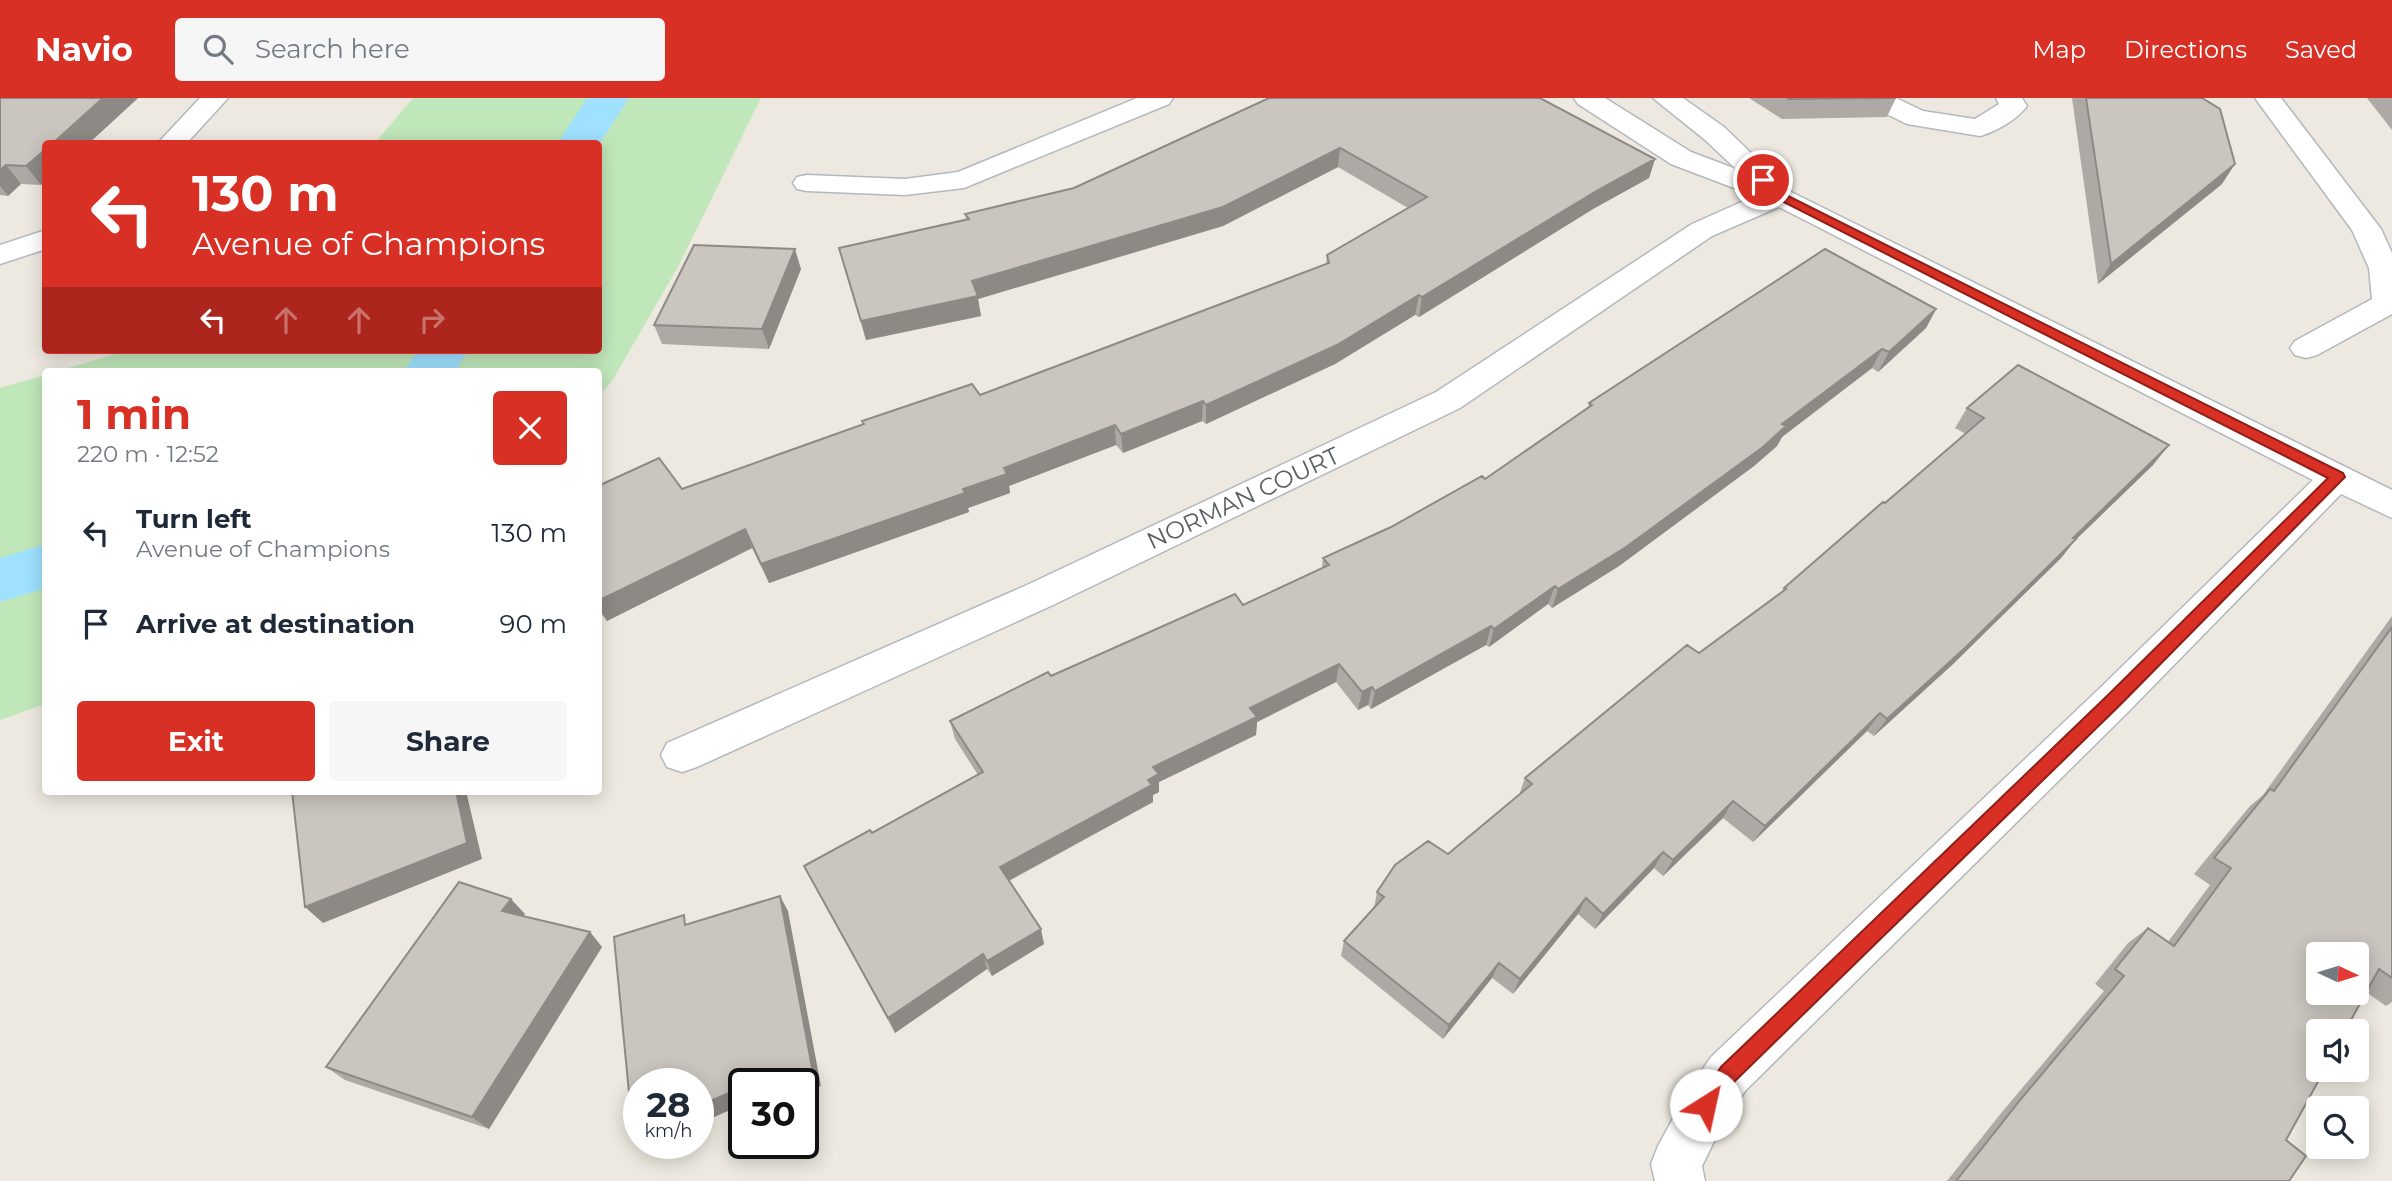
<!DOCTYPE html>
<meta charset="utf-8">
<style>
body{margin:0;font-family:Montserrat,sans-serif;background:#f6f6f7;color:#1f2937;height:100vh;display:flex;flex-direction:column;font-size:26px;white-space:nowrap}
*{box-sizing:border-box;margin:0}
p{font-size:23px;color:#747a83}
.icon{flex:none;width:38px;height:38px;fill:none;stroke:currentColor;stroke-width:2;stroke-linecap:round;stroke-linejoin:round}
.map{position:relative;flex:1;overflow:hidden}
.drawer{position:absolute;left:42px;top:270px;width:560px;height:427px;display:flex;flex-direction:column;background:#fff;border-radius:7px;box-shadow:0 4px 18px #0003}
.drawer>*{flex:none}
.top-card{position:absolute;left:42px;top:42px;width:560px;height:214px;border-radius:7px;box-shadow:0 4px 18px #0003;background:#d93025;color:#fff;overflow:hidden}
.needle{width:46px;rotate:94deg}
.controls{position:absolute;left:2306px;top:844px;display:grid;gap:14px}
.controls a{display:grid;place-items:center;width:63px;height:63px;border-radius:7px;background:#fff;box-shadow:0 4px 18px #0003;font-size:35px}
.speed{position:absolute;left:623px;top:970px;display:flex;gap:14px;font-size:35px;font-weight:700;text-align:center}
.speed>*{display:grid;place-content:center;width:91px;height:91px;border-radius:50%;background:#fff;box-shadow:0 4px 18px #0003;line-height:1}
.speed small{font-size:18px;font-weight:400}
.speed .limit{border:4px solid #111;border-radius:10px;background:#fff;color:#111}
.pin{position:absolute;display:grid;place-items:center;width:60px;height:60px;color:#fff;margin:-30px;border:4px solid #fff;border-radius:50%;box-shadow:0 2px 7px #0007}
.me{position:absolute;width:77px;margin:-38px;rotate:35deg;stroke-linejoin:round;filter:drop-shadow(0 0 5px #0008)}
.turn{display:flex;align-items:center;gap:24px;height:147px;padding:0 35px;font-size:32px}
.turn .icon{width:91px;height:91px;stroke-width:2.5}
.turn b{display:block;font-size:49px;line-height:60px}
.lanes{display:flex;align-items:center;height:66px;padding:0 35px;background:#0003;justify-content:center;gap:35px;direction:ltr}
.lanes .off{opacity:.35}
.round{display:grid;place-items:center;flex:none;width:74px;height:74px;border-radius:7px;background:#f6f6f7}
.overview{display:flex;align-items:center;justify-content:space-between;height:119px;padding:0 35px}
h1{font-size:42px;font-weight:700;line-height:52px;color:#d93025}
.button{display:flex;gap:14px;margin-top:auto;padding:14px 35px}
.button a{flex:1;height:80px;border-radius:7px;background:#d93025;color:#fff;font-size:28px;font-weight:700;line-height:80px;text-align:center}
.button a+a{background:#f6f6f7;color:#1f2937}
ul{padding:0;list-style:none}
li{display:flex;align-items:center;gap:21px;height:91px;padding:0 35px}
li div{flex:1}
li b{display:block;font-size:26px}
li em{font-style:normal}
header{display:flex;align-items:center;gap:42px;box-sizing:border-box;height:98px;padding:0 35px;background:#d93025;color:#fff}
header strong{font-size:33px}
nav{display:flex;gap:38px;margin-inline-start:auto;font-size:24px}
.search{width:490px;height:63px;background:#f6f6f7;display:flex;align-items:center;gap:18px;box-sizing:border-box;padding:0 24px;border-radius:7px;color:#747a83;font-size:26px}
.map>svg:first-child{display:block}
.green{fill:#c0e7ba}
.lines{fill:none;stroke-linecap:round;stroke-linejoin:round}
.canal{fill:#9fe1ff;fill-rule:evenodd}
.minor-casing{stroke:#b3b8bc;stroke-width:3}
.minor{fill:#fff;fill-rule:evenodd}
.wall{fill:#aea9a4}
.shaded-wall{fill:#8d8a86}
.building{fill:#cac5bf;stroke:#8d8a86;stroke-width:2;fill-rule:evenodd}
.route{fill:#d93025;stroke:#8d1f18;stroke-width:2}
.labels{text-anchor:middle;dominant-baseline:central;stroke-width:6;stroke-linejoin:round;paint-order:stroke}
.street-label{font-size:24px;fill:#595e63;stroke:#fff}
</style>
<header>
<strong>Navio</strong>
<div class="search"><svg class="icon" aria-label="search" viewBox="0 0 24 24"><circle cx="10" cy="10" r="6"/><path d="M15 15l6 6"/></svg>Search here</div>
<nav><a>Map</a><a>Directions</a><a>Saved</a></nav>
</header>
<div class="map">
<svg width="2392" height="1083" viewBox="0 0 2392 1083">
<rect width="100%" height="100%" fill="#ede9e0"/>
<path class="green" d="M 413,0 L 761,0 L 678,169 L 612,283 L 599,298 L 598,273 L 58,273 L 129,252 L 598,252 L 598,46 L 375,45 Z
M 45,277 L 45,606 L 0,622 L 0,290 Z"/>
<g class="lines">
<path class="canal" d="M 587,0 L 629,0 L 598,48 L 598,46 L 557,46 Z
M 418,252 L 468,252 L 456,273 L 404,273 Z
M 46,446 L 46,490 L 0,504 L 0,460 Z"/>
<defs>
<path id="minor" d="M 200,0 L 228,0 L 186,46 L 157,46 Z
M 1137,0 L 1173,0 L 1169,6 L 964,90 L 905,97 L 807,93 L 797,91 L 793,85 L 797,79 L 807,77 L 905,81 L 958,74 Z
M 1574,0 L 1605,0 L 1691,54 L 1736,71 L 1704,41 L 1653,0 L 1683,0 L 1724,29 L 1778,81 L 1781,89 L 2392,392 L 2392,420 L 2341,396 L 2128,614 L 1745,993 L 1723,1025 L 1702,1068 L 1705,1083 L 1655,1083 L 1651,1066 L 1658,1048 L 1689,991 L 1711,959 L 2100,590 L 2313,382 L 1779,109 L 1712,138 L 1460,310 L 1053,507 L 697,669 L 682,674 L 667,669 L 661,657 L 667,645 L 1027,487 L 1436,294 L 1692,126 L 1755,98 L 1671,66 L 1578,6 Z
M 1862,0 L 1896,0 L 1923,13 L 1975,21 L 1999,6 L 1996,0 L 2022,0 L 2027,8 C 2018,21 1995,34 1980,38 L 1907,26 L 1866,6 Z
M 2255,0 L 2281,0 L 2381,131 L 2392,155 L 2392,216 L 2317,257 L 2306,260 L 2295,257 L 2290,250 L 2295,243 L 2372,201 L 2369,170 L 2352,132 Z
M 46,132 L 46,151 L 0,166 L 0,147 Z"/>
</defs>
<use href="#minor" class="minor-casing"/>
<use href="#minor" class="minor"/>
</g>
<path class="wall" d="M 0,0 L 138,0 L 88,46 L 46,46 L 41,87 L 21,86 L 8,98 L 0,97 Z
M 1269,0 L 1655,61 L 1649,80 L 1593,111 L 1419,219 L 1415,217 L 1335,266 L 1206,326 L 1202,323 L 1123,355 L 1116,347 L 1009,388 L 1010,395 L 968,410 L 969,414 L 769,485 L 752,450 L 607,523 L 598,511 L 598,388 L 682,391 L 863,326 L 862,323 L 980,297 L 1326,166 L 1327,157 L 1408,110 L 1338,69 L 1223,128 L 978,201 L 981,218 L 866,242 L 839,150 L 966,122 L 965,116 L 1074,90 Z
M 1749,0 L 1896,0 L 1887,19 L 1782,21 Z
M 2072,0 L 2202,0 L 2222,86 L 2098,186 Z
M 2367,0 L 2392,0 L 2392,32 Z
M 801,171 L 769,251 L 662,246 L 654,227 Z
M 1936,211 L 1926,230 L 1878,274 L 1872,270 L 1782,339 L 1777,348 L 1754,368 L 1619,468 L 1552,510 L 1548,506 L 1489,549 L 1486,547 L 1371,611 L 1368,607 L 1358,612 L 1336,584 L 1257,624 L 1256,637 L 1159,684 L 1159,694 L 1153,697 L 1153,704 L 1009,783 L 1044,846 L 992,878 L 987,871 L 895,935 L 804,768 L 872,735 L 978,677 L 955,641 L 950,623 L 1051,578 L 1243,507 L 1322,470 L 1323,460 L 1391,429 L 1485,381 L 1588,311 L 1589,305 Z
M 1967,310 L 2153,367 L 2076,441 L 2061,460 L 1952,567 L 1874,638 L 1867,633 L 1753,744 L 1723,720 L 1663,778 L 1654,770 L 1595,831 L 1578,816 L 1513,896 L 1492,880 L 1443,941 L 1341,858 L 1344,843 L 1374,810 L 1377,794 L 1448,756 L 1519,697 L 1525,680 L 1699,555 L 1781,495 L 1784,490 L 1966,336 L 1955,330 Z
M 2392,518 L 2392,904 L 2386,908 L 2366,894 L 2286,1042 L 2289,1083 L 1947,1083 L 2002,1014 L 2104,893 L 2095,886 L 2128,845 L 2148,830 L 2168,844 L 2210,787 L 2194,776 L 2250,708 L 2263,697 Z
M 525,816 L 524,818 L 590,834 L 602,849 L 489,1031 L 345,982 L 326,969 Z"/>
<path class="shaded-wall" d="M 103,0 L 138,0 L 88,46 L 52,46 Z
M 1340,50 L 1338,69 L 1223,128 L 978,201 L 981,218 L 866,242 L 861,223 Z
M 46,51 L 46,84 L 41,87 L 26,68 Z
M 1655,61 L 1649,80 L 1593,111 L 1419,219 L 1422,199 L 1598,92 Z
M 2235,66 L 2222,86 L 2098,186 L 2111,166 Z
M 6,67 L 21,86 L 8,98 L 0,88 L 0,72 Z
M 795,151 L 801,171 L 769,251 L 762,231 Z
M 1419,197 L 1415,217 L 1335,266 L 1206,326 L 1206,307 Z
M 1936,211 L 1926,230 L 1878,274 L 1889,254 Z
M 1882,251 L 1872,270 L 1782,339 L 1777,348 L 1754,368 L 1619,468 L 1552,510 L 1558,491 L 1782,326 Z
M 1203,303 L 1202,323 L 1123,355 L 1121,336 Z
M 1115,327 L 1116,347 L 1009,388 L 1010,395 L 968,410 L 969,414 L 769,485 L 761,466 L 963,391 L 1004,370 Z
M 2169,347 L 2153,367 L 2058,459 L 2073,440 Z
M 745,431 L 752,450 L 607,523 L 598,508 L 598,503 Z
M 2076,441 L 2061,460 L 1952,567 L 1874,638 L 1887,621 Z
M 1555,488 L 1548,506 L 1489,549 L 1494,531 Z
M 1491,528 L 1486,547 L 1371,611 L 1375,593 Z
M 1339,566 L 1336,584 L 1257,624 L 1256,637 L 1159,684 L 1159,694 L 1153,697 L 1153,704 L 1004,785 L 1000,769 L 1148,682 L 1153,669 L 1250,610 Z
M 1372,589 L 1368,607 L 1358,612 L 1362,594 Z
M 1880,615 L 1867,633 L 1753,744 L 1765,728 Z
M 456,693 L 466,693 L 482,761 L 323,825 L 305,809 Z
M 1733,703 L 1723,720 L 1663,778 L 1673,762 Z
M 1663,754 L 1654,770 L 1595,831 L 1603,816 Z
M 780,798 L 788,813 L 821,988 L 803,994 L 803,985 L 781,985 Z
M 1586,800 L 1578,816 L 1513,896 L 1520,881 Z
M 511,801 L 525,816 L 517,828 L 502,813 Z
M 1041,831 L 1044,846 L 992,878 L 987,863 Z
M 590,834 L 602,849 L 489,1031 L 472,1019 Z
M 983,856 L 987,871 L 895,935 L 888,920 Z
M 1499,865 L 1492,880 L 1443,941 L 1449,927 Z
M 744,989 L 744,1006 L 698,1026 L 698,1008 Z
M 639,1033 L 639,1041 L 633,1036 Z
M 642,1045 L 654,1045 L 646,1048 Z"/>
<path class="building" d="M 0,0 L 103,0 L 52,46 L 46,46 L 46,51 L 26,68 L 6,67 L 0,72 Z
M 1269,0 L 1540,0 L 1655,61 L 1598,92 L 1422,199 L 1419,197 L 1337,247 L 1206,307 L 1203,303 L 1121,336 L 1115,327 L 1004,370 L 1007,376 L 963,391 L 965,395 L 761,466 L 745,431 L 598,503 L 598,388 L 659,360 L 682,391 L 864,326 L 862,323 L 972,286 L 980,297 L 1329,165 L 1327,157 L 1427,99 L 1340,50 L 1223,109 L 972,183 L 978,198 L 861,223 L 839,150 L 969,121 L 965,116 L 1074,90 Z
M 1787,0 L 1896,0 L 1789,1 Z
M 2086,0 L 2202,0 L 2220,11 L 2235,66 L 2111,166 Z
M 694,147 L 795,151 L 762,231 L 654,227 Z
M 1825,151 L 1936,211 L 1889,254 L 1882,251 L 1782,326 L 1786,328 L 1763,349 L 1626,449 L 1558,491 L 1555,488 L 1494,531 L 1491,528 L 1375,593 L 1372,589 L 1362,594 L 1339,566 L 1250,610 L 1257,619 L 1153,669 L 1159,676 L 1148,682 L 1152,687 L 1000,769 L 1041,831 L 987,863 L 983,856 L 888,920 L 804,768 L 870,732 L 872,735 L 983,674 L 950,623 L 1048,574 L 1051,578 L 1235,496 L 1243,507 L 1329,467 L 1323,460 L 1391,429 L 1482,378 L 1485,381 L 1592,307 L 1589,305 Z
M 2018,267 L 2169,347 L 2073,440 L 2076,441 L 1966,549 L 1887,621 L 1880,615 L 1765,728 L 1733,703 L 1673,762 L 1663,754 L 1603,816 L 1586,800 L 1520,881 L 1499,865 L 1449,927 L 1344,843 L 1384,799 L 1377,794 L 1395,767 L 1428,743 L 1448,756 L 1532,686 L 1525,680 L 1687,547 L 1699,555 L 1786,491 L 1784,490 L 1883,404 L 1885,405 L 1984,320 L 1967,310 Z
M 2392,529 L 2392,880 L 2379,871 L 2345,933 L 2319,933 L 2319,971 L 2325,971 L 2286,1042 L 2306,1058 L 2289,1083 L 1956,1083 L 2021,1001 L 2124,878 L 2115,871 L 2148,830 L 2174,848 L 2231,770 L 2214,760 L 2270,691 L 2274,693 ZM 2319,856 L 2357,856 L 2357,894 L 2319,894 Z
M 292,693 L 456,693 L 467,745 L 305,809 Z
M 459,784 L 511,801 L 502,813 L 590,834 L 472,1019 L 326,969 Z
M 780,798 L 813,975 L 781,985 L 744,985 L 744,989 L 698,1008 L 698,985 L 639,985 L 639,1033 L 633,1036 L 614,839 L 684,817 L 685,827 Z"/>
<path class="route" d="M 1763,79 L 1784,96 L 2343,375 L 2345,379 L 2120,607 L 1735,983 L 1713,1015 L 1706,1018 L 1699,1015 L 1696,1007 L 1721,969 L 2108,597 L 2328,380 L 1776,100 L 1758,82 Z"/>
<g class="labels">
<g class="street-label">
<text transform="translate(1243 400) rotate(-25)">NORMAN COURT</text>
</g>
</g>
</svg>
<div class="controls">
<a><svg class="needle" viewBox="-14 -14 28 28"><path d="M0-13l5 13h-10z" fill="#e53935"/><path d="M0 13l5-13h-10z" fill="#747a83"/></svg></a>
<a><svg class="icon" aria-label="sound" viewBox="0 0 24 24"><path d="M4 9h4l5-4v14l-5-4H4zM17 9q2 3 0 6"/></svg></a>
<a><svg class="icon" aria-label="search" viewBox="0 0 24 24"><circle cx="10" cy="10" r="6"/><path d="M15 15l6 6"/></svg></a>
</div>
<div class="speed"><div>28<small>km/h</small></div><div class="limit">30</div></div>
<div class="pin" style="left:1763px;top:82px;background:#d93025"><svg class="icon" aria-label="arrive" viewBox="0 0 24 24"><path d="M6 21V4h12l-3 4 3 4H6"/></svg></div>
<svg class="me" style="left:1706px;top:1007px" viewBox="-20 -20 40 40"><circle r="19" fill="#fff"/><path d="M0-13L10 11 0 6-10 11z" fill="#d93025"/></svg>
<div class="top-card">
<div class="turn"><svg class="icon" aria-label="left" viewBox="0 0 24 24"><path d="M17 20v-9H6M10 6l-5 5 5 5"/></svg><div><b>130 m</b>Avenue of Champions</div></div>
<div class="lanes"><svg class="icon" aria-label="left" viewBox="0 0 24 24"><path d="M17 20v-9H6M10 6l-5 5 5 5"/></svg><svg class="icon off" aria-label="ahead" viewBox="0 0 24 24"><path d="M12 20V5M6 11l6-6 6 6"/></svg><svg class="icon off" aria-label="ahead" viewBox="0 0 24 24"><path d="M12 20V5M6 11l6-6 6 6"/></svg><svg class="icon off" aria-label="right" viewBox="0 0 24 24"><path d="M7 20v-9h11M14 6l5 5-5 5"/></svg></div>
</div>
<section class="drawer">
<div class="overview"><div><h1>1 min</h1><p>220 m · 12:52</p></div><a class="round" style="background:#d93025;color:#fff"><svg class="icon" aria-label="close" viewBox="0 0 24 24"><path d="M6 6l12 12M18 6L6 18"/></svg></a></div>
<ul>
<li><svg class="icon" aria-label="left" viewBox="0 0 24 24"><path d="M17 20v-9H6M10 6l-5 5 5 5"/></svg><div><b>Turn left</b><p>Avenue of Champions</p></div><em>130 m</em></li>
<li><svg class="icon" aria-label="arrive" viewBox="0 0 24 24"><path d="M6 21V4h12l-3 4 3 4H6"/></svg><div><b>Arrive at destination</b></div><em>90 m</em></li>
</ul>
<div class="button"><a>Exit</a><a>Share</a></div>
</section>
</div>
